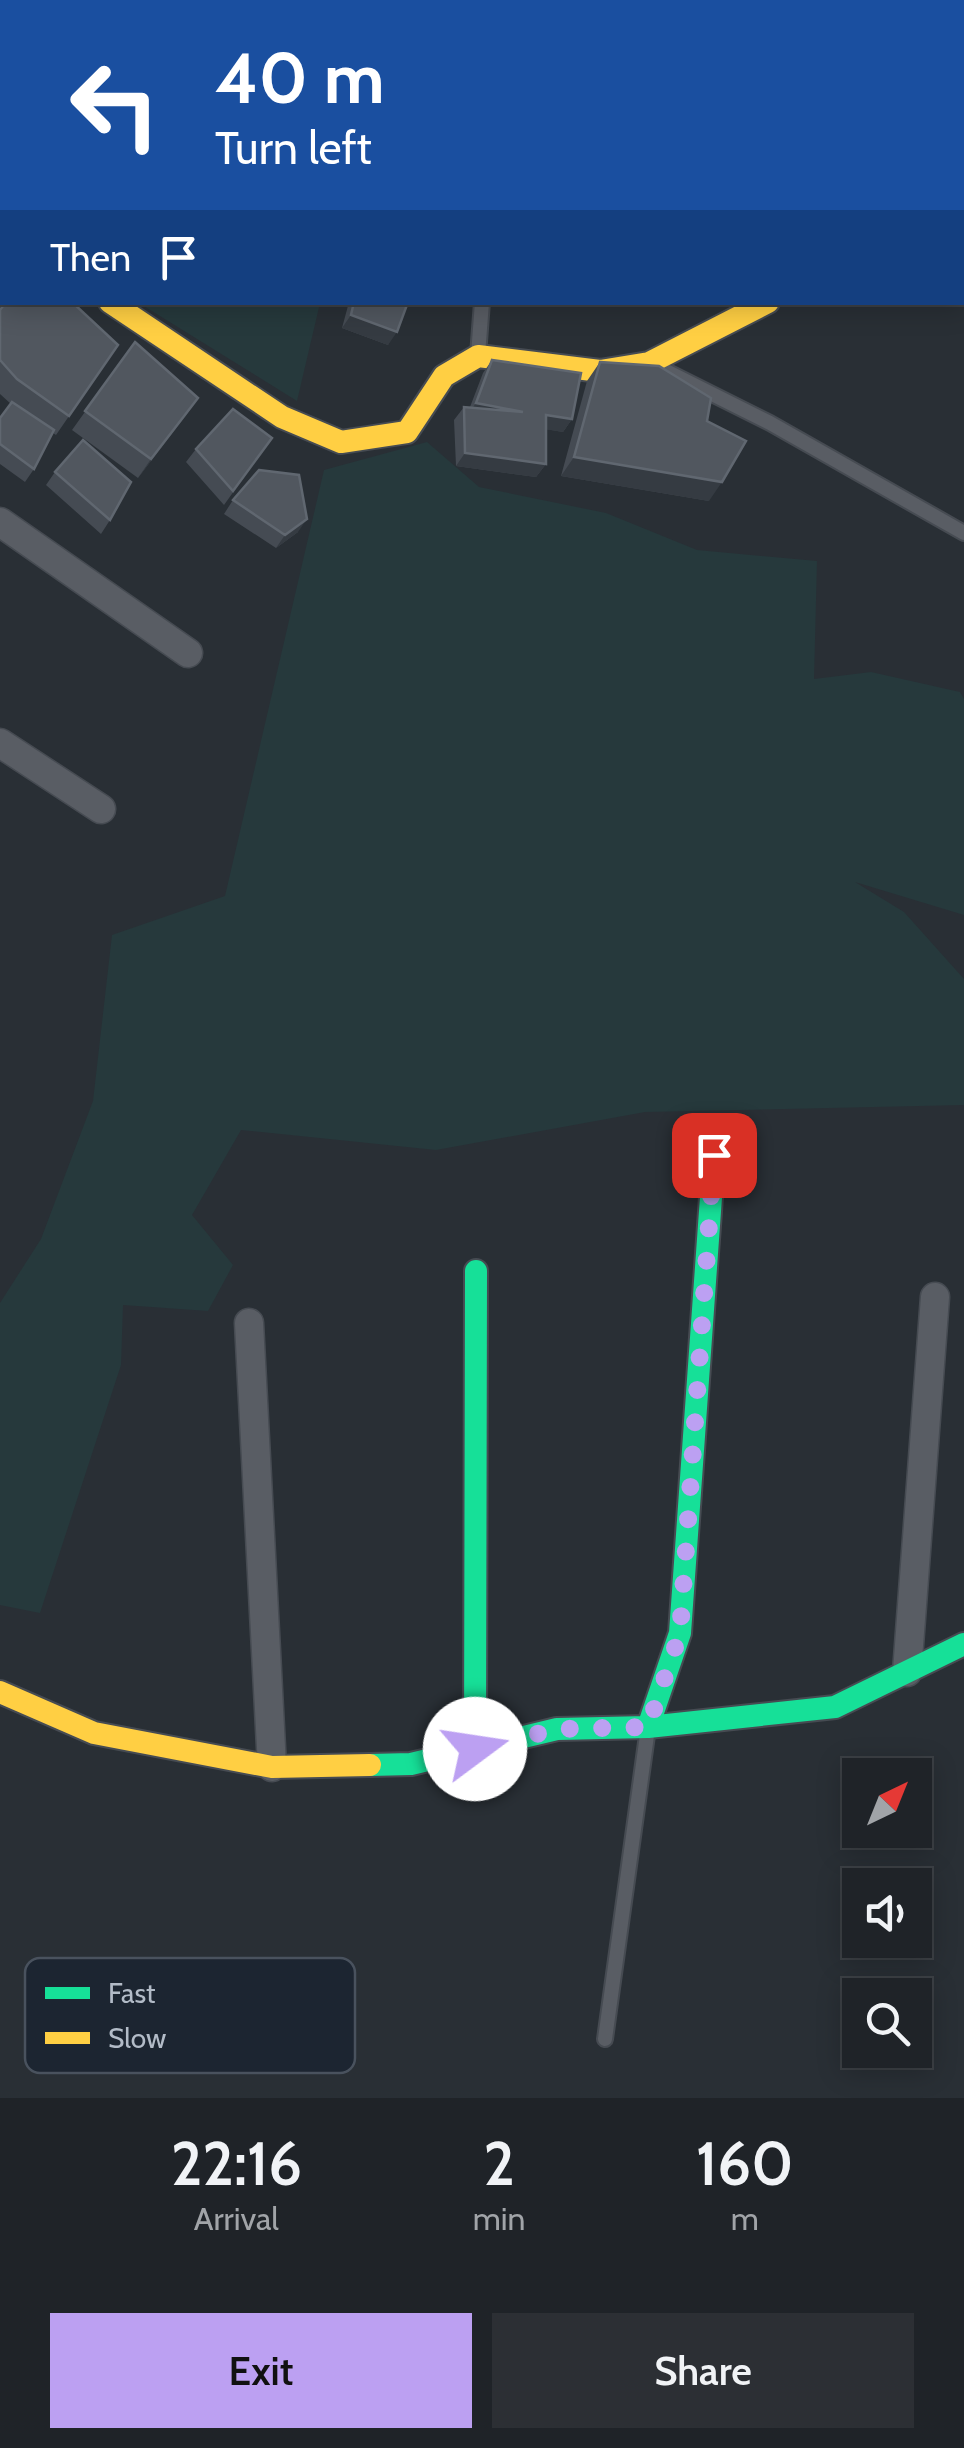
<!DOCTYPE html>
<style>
body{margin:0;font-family:Cabin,sans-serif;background:#2c2f34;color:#f1f3f6;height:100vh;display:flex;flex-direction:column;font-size:38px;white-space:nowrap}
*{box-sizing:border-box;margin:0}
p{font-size:32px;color:#a1a4a8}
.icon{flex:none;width:55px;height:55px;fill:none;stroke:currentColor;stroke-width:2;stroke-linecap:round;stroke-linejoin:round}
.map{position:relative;height:2098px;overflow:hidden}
.drawer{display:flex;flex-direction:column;background:#1f2328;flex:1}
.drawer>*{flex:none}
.hud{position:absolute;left:0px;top:0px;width:965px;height:305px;box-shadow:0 5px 25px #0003,0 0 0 2px #3c4045;background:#1a4fa0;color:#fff;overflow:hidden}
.needle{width:65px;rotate:43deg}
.buttons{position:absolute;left:842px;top:1758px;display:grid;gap:20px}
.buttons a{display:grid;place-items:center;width:90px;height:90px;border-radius:0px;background:#1f2328;box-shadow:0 5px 25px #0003,0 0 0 2px #3c4045;font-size:50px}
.pin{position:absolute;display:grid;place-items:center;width:85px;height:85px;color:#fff;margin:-42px;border-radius:20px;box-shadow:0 5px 15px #0006}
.me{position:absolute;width:110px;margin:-55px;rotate:76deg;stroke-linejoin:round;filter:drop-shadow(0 0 8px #0008)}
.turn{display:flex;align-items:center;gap:35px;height:210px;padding:0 50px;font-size:45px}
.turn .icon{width:130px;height:130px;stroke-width:2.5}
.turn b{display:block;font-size:70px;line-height:85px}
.then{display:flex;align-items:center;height:95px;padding:0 50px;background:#0003;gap:20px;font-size:38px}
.eta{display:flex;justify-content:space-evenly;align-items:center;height:170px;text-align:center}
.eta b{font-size:60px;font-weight:600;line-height:70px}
.primary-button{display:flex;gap:20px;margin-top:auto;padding:20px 50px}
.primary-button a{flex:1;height:115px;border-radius:0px;background:#bca0f2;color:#111;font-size:40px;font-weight:600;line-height:115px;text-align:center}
.primary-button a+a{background:#2c2f34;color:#f1f3f6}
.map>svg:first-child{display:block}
.green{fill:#26393c}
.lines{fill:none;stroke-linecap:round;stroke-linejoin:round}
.lane-casing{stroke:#464b52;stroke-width:18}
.street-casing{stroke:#464b52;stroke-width:31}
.fast-casing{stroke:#464b52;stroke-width:26}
.slow-casing{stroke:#464b52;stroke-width:26}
.lane{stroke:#595d64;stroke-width:14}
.street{stroke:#595d64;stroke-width:28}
.fast{stroke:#16e098;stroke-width:22}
.slow{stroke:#ffcf43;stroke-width:22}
.wall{fill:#454b53}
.shaded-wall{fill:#353b42}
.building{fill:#51575f;stroke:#606770;stroke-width:2.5}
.route{stroke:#bca0f2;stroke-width:18;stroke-dasharray:0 32.4}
.key{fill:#1c2531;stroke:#49525e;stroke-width:2.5}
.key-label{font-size:28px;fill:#b2bbc7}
</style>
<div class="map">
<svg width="964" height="2098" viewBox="0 0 964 2098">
<rect width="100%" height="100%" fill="#292f35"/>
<path class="green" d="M 139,303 L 320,303 L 297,401 Z
M 427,442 L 479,487 L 606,513 L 697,550 L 817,561 L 814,679 L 871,672 L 960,692 L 964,699 L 964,915 L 855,882 L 904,912 L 964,979 L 964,1105 L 645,1112 L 436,1150 L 241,1130 L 192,1215 L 233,1265 L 208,1311 L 123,1305 L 121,1365 L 40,1613 L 0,1605 L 0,1303 L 41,1239 L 93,1101 L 112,935 L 225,896 L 324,470 Z"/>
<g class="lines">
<defs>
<path id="lane" d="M 203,2 L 204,0
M 478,355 L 482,302
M 658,367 L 770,423 L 964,533
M 605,2039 L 648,1728"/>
<path id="street" d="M 962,211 L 964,211
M 0,229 L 2,231
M 0,522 L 188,653
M 0,743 L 101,809
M 249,1323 L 272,1767
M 907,1672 L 935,1297"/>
<path id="fast" d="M 648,1727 L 680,1633 L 714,1155
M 475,1749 L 476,1271
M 370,1765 L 411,1764 L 557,1729 L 648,1727 L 835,1707 L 964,1644"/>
<path id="slow" d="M 110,302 L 282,417 L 341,442 L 407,432 L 444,376 L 478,356 L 600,371 L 649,363 L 768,302
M 0,1692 L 94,1733 L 272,1767 L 370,1765"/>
</defs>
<use href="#lane" class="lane-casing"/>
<use href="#street" class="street-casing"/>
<use href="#fast" class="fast-casing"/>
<use href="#slow" class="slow-casing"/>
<use href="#lane" class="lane"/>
<use href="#street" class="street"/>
<use href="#fast" class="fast"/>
<use href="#slow" class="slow"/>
</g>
<path class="wall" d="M 504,0 L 639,0 L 640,2 L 503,2 Z
M 349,302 L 408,302 L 388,345 L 342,328 Z
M 0,310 L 118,345 L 56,435 L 53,433 L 34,469 L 25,482 L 0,464 L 0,418 L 11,404 L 0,394 Z
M 135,342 L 198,398 L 138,478 L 72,430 Z
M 492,360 L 572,419 L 563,432 L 546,429 L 546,464 L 536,477 L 456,466 L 454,420 L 464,407 L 470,407 L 483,373 Z
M 600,362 L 707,421 L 709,501 L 561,476 L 587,381 Z
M 272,438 L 224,505 L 186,462 L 196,449 Z
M 55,472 L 110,520 L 101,534 L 46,485 Z
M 233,500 L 298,532 L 276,548 L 224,514 Z"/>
<path class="shaded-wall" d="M 62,0 L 78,0 L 89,2 L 60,2 Z
M 252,0 L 271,0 L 278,2 L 250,2 Z
M 0,15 L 2,16 L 2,33 L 0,32 Z
M 351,315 L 397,332 L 388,345 L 342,328 Z
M 198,398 L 185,417 L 138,478 L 151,459 Z
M 476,403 L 523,412 L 467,416 Z
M 546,415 L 572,419 L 563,432 L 537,428 Z
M 465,453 L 546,464 L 536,477 L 456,466 Z
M 574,457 L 722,482 L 709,501 L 561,476 Z
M 307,519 L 298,532 L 276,548 L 285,535 Z"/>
<path class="building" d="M 0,0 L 40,0 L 40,2 L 2,2 L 2,16 L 0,15 Z
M 78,0 L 152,0 L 151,2 L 89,2 Z
M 271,0 L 349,0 L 348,2 L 278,2 Z
M 487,0 L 499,0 L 502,2 L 487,2 Z
M 517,0 L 639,0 L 640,2 L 521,2 Z
M 6,302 L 72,302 L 118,345 L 69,416 L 17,379 L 0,360 L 0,310 Z
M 354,302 L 408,302 L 397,332 L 351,315 Z
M 135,342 L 198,398 L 151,459 L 85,411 Z
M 492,360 L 581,373 L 572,419 L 546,415 L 546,464 L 465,453 L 464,407 L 523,412 L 476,403 Z
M 600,362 L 659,366 L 711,398 L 707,421 L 746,441 L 722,482 L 574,457 Z
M 12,402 L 54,430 L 34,469 L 0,444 L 0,418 Z
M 233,409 L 272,438 L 233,491 L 196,449 Z
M 83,440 L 131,482 L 110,520 L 55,472 Z
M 259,470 L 299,475 L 307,519 L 285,535 L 233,500 Z"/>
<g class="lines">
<path class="route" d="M 475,1749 L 557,1729 L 648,1727 L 680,1633 L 714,1155"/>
</g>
<rect x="25" y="1958" width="330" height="115" rx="15" class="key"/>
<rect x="45" y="1987" width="45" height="12" fill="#16e098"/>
<rect x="45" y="2032" width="45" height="12" fill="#ffcf43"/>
<g class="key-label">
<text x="108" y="2003">Fast</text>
<text x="108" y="2048">Slow</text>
</g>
</svg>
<div class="buttons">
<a><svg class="needle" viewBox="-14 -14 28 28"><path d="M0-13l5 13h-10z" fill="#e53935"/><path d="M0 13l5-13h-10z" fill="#a1a4a8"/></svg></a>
<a><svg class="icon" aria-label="sound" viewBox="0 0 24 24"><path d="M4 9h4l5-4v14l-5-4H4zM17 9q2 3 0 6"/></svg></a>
<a><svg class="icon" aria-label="search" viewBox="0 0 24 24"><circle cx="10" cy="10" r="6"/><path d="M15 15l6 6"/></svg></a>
</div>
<div class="pin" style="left:714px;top:1155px;background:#d93025"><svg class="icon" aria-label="arrive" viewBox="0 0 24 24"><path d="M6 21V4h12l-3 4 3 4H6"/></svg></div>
<svg class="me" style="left:475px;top:1749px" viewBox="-20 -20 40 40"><circle r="19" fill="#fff"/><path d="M0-13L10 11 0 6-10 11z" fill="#bca0f2"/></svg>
<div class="hud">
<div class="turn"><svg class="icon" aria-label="left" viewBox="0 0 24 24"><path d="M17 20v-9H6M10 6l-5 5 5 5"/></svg><div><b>40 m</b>Turn left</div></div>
<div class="then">Then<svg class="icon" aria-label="arrive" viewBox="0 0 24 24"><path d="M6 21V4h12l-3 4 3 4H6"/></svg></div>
</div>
</div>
<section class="drawer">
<div class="eta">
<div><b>22:16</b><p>Arrival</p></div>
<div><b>2</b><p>min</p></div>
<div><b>160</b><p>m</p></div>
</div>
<div class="primary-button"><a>Exit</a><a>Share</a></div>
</section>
